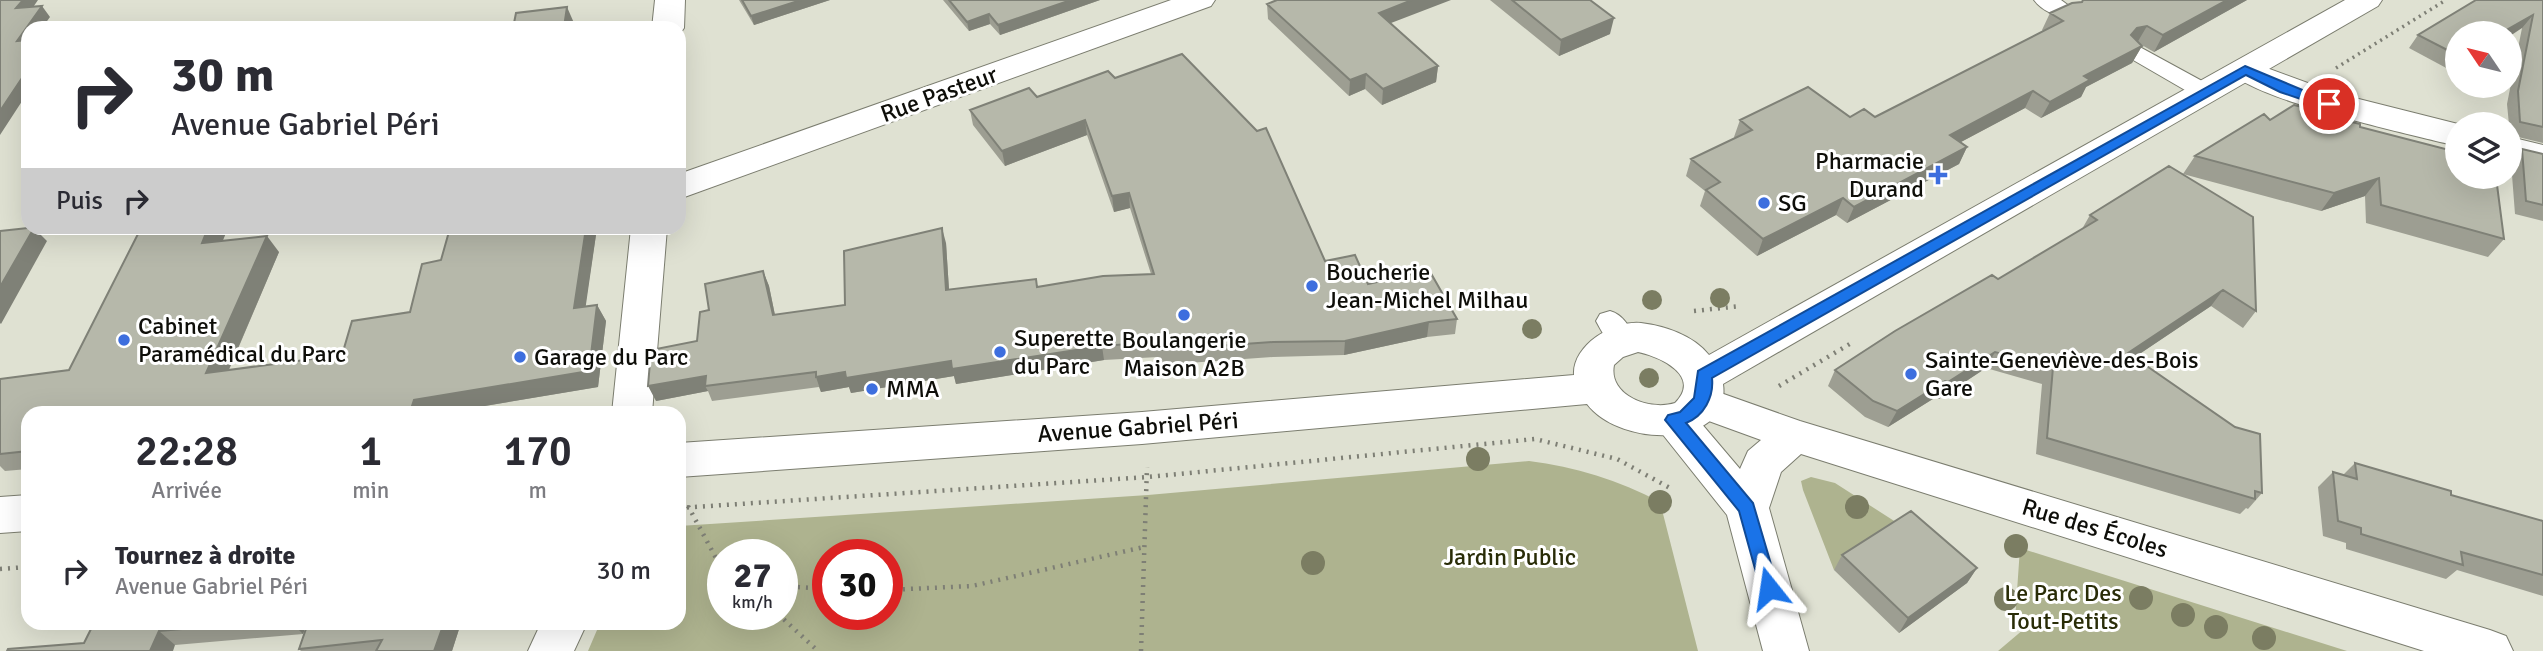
<!DOCTYPE html>
<html lang="fr">
<meta charset="utf-8">
<style>
body{margin:0;font-family:Signika,sans-serif;background:#f7f7f7;color:#2b2b33;height:100vh;display:flex;flex-direction:column;font-size:26px;white-space:nowrap}
*{box-sizing:border-box;margin:0}
p{font-size:23px;color:#7c7c81}
.icon{flex:none;width:38px;height:38px;fill:none;stroke:currentColor;stroke-width:2;stroke-linecap:round;stroke-linejoin:round}
.map{position:relative;flex:1;overflow:hidden}
.drawer{position:absolute;left:21px;top:406px;width:665px;height:224px;display:flex;flex-direction:column;background:#fff;border-radius:21px;box-shadow:0 7px 28px #0002}
.drawer>*{flex:none}
.hud{position:absolute;left:21px;top:21px;width:665px;height:214px;border-radius:21px;box-shadow:0 7px 28px #0002;background:#fff;color:#2b2b33;overflow:hidden}
.needle{width:46px;rotate:305deg}
.fabs{position:absolute;left:2445px;top:21px;display:grid;gap:14px}
.fabs a{display:grid;place-items:center;width:77px;height:77px;border-radius:50%;background:#fff;box-shadow:0 7px 28px #0002;font-size:35px}
.speed{position:absolute;left:707px;top:539px;display:flex;gap:14px;font-size:35px;font-weight:700;text-align:center}
.speed>*{display:grid;place-content:center;width:91px;height:91px;border-radius:50%;background:#fff;box-shadow:0 7px 28px #0002;line-height:1}
.speed small{font-size:18px;font-weight:400}
.speed .limit{border:10px solid #d22;background:#fff;color:#111}
.pin{position:absolute;display:grid;place-items:center;width:60px;height:60px;color:#fff;margin:-30px;border:4px solid #fff;border-radius:50%;box-shadow:0 2px 7px #0007}
.me{position:absolute;width:77px;margin:-38px;rotate:345deg;stroke-linejoin:round;filter:drop-shadow(0 0 5px #0008)}
.turn{display:flex;align-items:center;gap:24px;height:147px;padding:0 35px;font-size:32px}
.turn .icon{width:91px;height:91px;stroke-width:2.5}
.turn b{display:block;font-size:49px;line-height:60px}
.then{display:flex;align-items:center;height:66px;padding:0 35px;background:#0003;gap:14px;font-size:26px}
.eta{display:flex;justify-content:space-evenly;align-items:center;height:119px;text-align:center}
.eta b{font-size:42px;font-weight:600;line-height:49px}
ul{padding:0;list-style:none}
li{display:flex;align-items:center;gap:21px;height:91px;padding:0 35px}
li div{flex:1}
li b{display:block;font-size:26px}
li em{font-style:normal}
.map>svg:first-child{display:block}
.green{fill:#aeb38f;fill-rule:evenodd}
.lines{fill:none;stroke-linecap:round;stroke-linejoin:round}
.service-casing{stroke:#7b7d6f;stroke-width:2}
.minor-casing{stroke:#7b7d6f;stroke-width:2}
.tertiary-casing{stroke:#7b7d6f;stroke-width:2}
.path-far1{stroke:#7e7f75;stroke-width:3.5;stroke-dasharray:2 4.5;stroke-linecap:butt}
.path{stroke:#7e7f75;stroke-width:4.5;stroke-dasharray:2 6;stroke-linecap:butt}
.service{fill:#fff;fill-rule:evenodd}
.minor{fill:#fff;fill-rule:evenodd}
.tertiary{fill:#fff;fill-rule:evenodd}
.tree{fill:#7b7d62}
.wall{fill:#9d9e92}
.shaded-wall{fill:#7f8177}
.building{fill:#b6b8aa;stroke:#7f8177;stroke-width:2}
.route{fill:#1a73e8;stroke:#114b97;stroke-width:2}
.poi-dot{fill:#3d6ede;stroke:#fff;stroke-width:2.5}
.labels{text-anchor:middle;dominant-baseline:central;stroke-width:6;stroke-linejoin:round;paint-order:stroke}
.street-label{font-size:24px;fill:#0e0e09;stroke:#fff}
.poi-label{font-size:24px;fill:#0e0e09;stroke:#fff;text-anchor:start}
.park-label{font-size:24px;fill:#292c07;stroke:#fff}
</style>
<div class="map">
<svg width="2543" height="651" viewBox="0 0 2543 651">
<rect width="100%" height="100%" fill="#dfe1d2"/>
<path class="green" d="M 1529,461 C 1575,467 1619,480 1660,502 L 1698,651 L 588,651 L 600,623 L 679,623 L 679,526 L 1148,495 ZM 723,555 L 782,555 L 782,614 L 723,614 ZM 828,555 L 887,555 L 887,614 L 828,614 Z
M 1811,477 L 1835,483 L 1902,526 L 1834,570 L 1803,490 L 1801,481 Z
M 2020,548 L 2347,651 L 1998,651 L 2024,629 L 2015,620 Z"/>
<g class="lines">
<defs>
<path id="service" d="M 2034,0 L 2061,0 L 2076,11 L 2073,16 C 2059,19 2042,11 2034,0 Z
M 2136,45 L 2213,87 L 2217,92 L 2213,97 L 2205,100 L 2197,97 L 2128,57 L 2124,52 L 2128,47 Z
M 1610,311 C 1624,315 1629,327 1636,339 L 1632,346 C 1611,353 1605,337 1596,321 L 1600,314 Z"/>
<path id="minor" d="M 655,0 L 685,0 L 684,28 L 679,35 L 679,28 L 652,28 Z
M 1171,0 L 1215,0 L 1211,6 L 679,199 L 679,174 Z
M 2245,60 L 2335,93 L 2458,124 L 2457,146 C 2416,136 2248,99 2229,70 L 2234,63 Z
M 2510,137 L 2543,145 L 2543,167 L 2510,159 Z
M 631,228 L 667,228 L 652,413 L 612,413 Z
M 1701,386 L 1800,421 L 2490,630 L 2506,636 L 2513,651 L 2424,651 L 1801,454 L 1781,472 L 1769,508 L 1809,651 L 1763,651 L 1727,515 L 1660,431 L 1654,420 L 1660,409 L 1674,404 L 1683,407 L 1681,402 L 1687,391 ZM 1695,416 L 1761,440 L 1748,451 L 1740,469 Z
M 541,623 L 587,623 L 574,651 L 528,651 Z"/>
<path id="tertiary" d="M 2345,0 L 2382,0 L 2378,6 L 1723,384 C 1732,449 1620,448 1587,404 L 1142,444 L 679,477 L 679,443 L 1142,412 L 1574,375 C 1572,345 1614,320 1641,323 C 1665,326 1693,335 1709,355 ZM 1638,352 C 1661,357 1702,376 1675,403 C 1650,411 1608,396 1614,365 L 1623,357 Z
M 28,495 L 28,531 L 0,533 L 0,497 Z"/>
</defs>
<use href="#service" class="service-casing"/>
<use href="#minor" class="minor-casing"/>
<use href="#tertiary" class="tertiary-casing"/>
<path class="path-far1" d="M 2336,68 L 2446,0"/>
<path class="path" d="M 1694,311 L 1741,306
M 1779,386 L 1853,342
M 688,506 L 716,558 L 723,564
M 679,508 L 1148,477 L 1535,439 L 1617,459 L 1670,488
M 0,569 L 28,567
M 782,586 L 828,589
M 887,590 L 972,586 L 1144,547
M 778,614 L 818,651
M 1141,651 L 1147,467"/>
<use href="#service" class="service"/>
<use href="#minor" class="minor"/>
<use href="#tertiary" class="tertiary"/>
</g>
<g class="tree">
<circle cx="1720" cy="298" r="10"/>
<circle cx="1652" cy="300" r="10"/>
<circle cx="1532" cy="329" r="10"/>
<circle cx="1649" cy="378" r="10"/>
<circle cx="1478" cy="459" r="12"/>
<circle cx="1660" cy="502" r="12"/>
<circle cx="1857" cy="507" r="12"/>
<circle cx="2016" cy="546" r="12"/>
<circle cx="1313" cy="563" r="12"/>
<circle cx="2141" cy="598" r="12"/>
<circle cx="2006" cy="599" r="12"/>
<circle cx="2183" cy="615" r="12"/>
<circle cx="2216" cy="627" r="12"/>
<circle cx="2264" cy="638" r="12"/>
</g>
<path class="wall" d="M 739,0 L 830,0 L 754,25 Z
M 943,0 L 1100,0 L 1000,35 L 990,24 L 969,31 Z
M 1490,0 L 1590,0 L 1610,34 L 1559,56 Z
M 2083,0 L 2247,0 L 2154,52 L 2140,44 L 2142,46 L 2132,63 L 2086,87 L 2081,97 L 2041,118 L 2025,108 L 1961,142 L 1967,147 L 1959,164 L 1847,223 L 1836,215 L 1757,256 L 1700,206 L 1705,191 L 1686,176 L 1691,159 L 1735,138 L 1734,137 L 1740,120 L 1850,117 L 1875,117 L 2043,31 L 2042,30 L 2050,13 L 2082,2 Z
M 2543,0 L 2543,143 L 2510,135 L 2507,104 L 2522,28 L 2457,33 L 2457,66 L 2450,70 L 2409,48 L 2418,35 Z
M 1267,4 L 1390,23 L 1438,66 L 1436,82 L 1382,105 L 1365,89 L 1349,96 L 1268,19 Z
M 1115,78 L 1325,261 L 1368,284 L 1457,319 L 1455,334 L 1427,337 L 1344,355 L 1273,357 L 1160,365 L 1158,357 L 1104,360 L 956,384 L 954,376 L 851,393 L 849,387 L 821,392 L 819,387 L 712,401 L 708,391 L 656,401 L 697,341 L 709,310 L 763,271 L 769,286 L 775,315 L 845,305 L 946,243 L 949,290 L 1037,287 L 1151,274 L 1130,208 L 1114,212 L 1087,135 L 1005,166 L 973,125 L 970,110 L 1037,97 Z
M 2327,116 L 2360,127 L 2504,239 L 2488,257 L 2366,223 L 2365,196 L 2321,211 L 2183,174 L 2195,156 L 2270,120 Z
M 2522,149 L 2543,154 L 2543,221 L 2515,214 L 2511,162 Z
M 2169,166 L 2256,311 L 2243,328 L 2211,306 L 2135,357 L 2262,493 L 2248,509 L 2246,508 L 2240,514 L 2036,454 L 2042,384 L 1986,368 L 1939,399 L 1936,397 L 1888,427 L 1865,417 L 1828,386 L 1835,370 L 1998,279 L 2082,229 L 2090,215 Z
M 141,228 L 228,228 L 222,241 L 279,252 L 229,370 L 342,355 L 410,312 L 441,260 L 450,228 L 597,228 L 585,307 L 597,305 L 606,321 L 598,387 L 443,413 L 28,413 L 28,469 L 5,471 L 0,466 L 0,379 L 69,370 Z
M 2355,463 L 2451,495 L 2543,521 L 2543,596 L 2457,570 L 2446,579 L 2346,549 L 2346,543 L 2323,536 L 2318,487 L 2333,472 L 2343,475 Z
M 1842,555 L 1977,568 L 1967,583 L 1899,633 L 1834,570 Z
M 94,623 L 307,623 L 303,634 L 175,645 L 84,643 Z
M 308,623 L 461,623 L 452,651 L 301,651 L 299,649 Z"/>
<path class="shaded-wall" d="M 23,0 L 38,0 L 25,19 L 16,8 Z
M 801,0 L 830,0 L 754,25 L 751,16 Z
M 1071,0 L 1100,0 L 1000,35 L 998,25 Z
M 1412,0 L 1451,0 L 1378,28 L 1379,13 Z
M 2227,0 L 2247,0 L 2154,52 L 2163,35 Z
M 42,6 L 50,17 L 42,28 L 28,28 L 28,48 L 17,41 Z
M 567,7 L 574,23 L 573,28 L 564,28 L 564,27 Z
M 989,14 L 990,24 L 969,31 L 967,22 Z
M 2533,15 L 2522,28 L 2510,36 L 2510,33 L 2501,33 Z
M 1614,18 L 1610,34 L 1559,56 L 1561,40 Z
M 2147,26 L 2137,43 L 2131,35 L 2137,28 Z
M 2142,46 L 2132,63 L 2086,87 L 2081,97 L 2041,118 L 2050,102 L 2084,76 Z
M 2457,61 L 2457,66 L 2450,70 Z
M 1438,66 L 1436,82 L 1382,105 L 1383,89 Z
M 28,69 L 28,92 L 0,135 L 0,111 Z
M 1366,74 L 1365,89 L 1349,96 L 1350,80 Z
M 2033,91 L 2025,108 L 1942,152 L 1950,135 Z
M 1085,120 L 1087,135 L 1005,166 L 1002,151 Z
M 1967,147 L 1959,164 L 1847,223 L 1854,207 Z
M 2379,178 L 2365,196 L 2321,211 L 2334,193 Z
M 1129,193 L 1130,208 L 1114,212 L 1112,196 Z
M 1843,198 L 1836,215 L 1757,256 L 1763,239 Z
M 34,228 L 47,241 L 1,324 L 0,323 L 0,287 Z
M 208,228 L 228,228 L 215,260 L 202,243 Z
M 586,228 L 597,228 L 583,325 L 574,308 Z
M 942,228 L 946,243 L 950,305 L 946,290 Z
M 267,236 L 279,252 L 220,390 L 206,373 Z
M 763,271 L 769,286 L 778,330 L 773,315 Z
M 2223,290 L 2211,306 L 2117,369 L 2128,353 Z
M 597,305 L 606,321 L 598,387 L 443,413 L 414,413 L 411,409 L 414,400 Z
M 1429,322 L 1427,337 L 1344,355 L 1345,341 Z
M 1102,346 L 1104,360 L 956,384 L 954,376 L 851,393 L 849,387 L 821,392 L 816,377 L 845,372 Z
M 1995,352 L 1986,368 L 1939,399 L 1948,382 Z
M 706,376 L 705,386 L 708,391 L 656,401 L 648,386 Z
M 1945,381 L 1936,397 L 1888,427 L 1897,411 Z
M 1977,568 L 1967,583 L 1899,633 L 1908,618 Z
M 292,623 L 307,623 L 303,634 Z
M 444,623 L 461,623 L 452,651 L 434,651 Z
M 159,631 L 175,645 L 173,651 L 150,651 Z"/>
<path class="building" d="M 0,0 L 23,0 L 16,8 L 42,6 L 17,41 L 28,40 L 28,69 L 0,111 Z
M 742,0 L 801,0 L 751,16 Z
M 949,0 L 1071,0 L 998,25 L 989,14 L 967,22 Z
M 1277,0 L 1412,0 L 1379,13 L 1438,66 L 1383,89 L 1366,74 L 1350,80 L 1267,4 Z
M 1512,0 L 1590,0 L 1614,18 L 1561,40 Z
M 2083,0 L 2227,0 L 2163,35 L 2147,26 L 2137,28 L 2131,35 L 2142,46 L 2084,76 L 2090,80 L 2050,102 L 2033,91 L 1950,135 L 1967,147 L 1854,207 L 1843,198 L 1763,239 L 1706,190 L 1720,182 L 1691,159 L 1752,130 L 1740,120 L 1808,87 L 1850,117 L 1864,109 L 1875,117 L 2063,21 L 2050,13 L 2072,3 L 2082,2 Z
M 2476,0 L 2543,0 L 2543,127 L 2520,122 L 2518,91 L 2533,15 L 2501,33 L 2457,33 L 2457,55 L 2418,35 Z
M 567,7 L 564,27 L 570,27 L 570,28 L 513,28 L 516,13 Z
M 1182,54 L 1257,131 L 1266,128 L 1325,261 L 1355,255 L 1368,284 L 1429,270 L 1457,319 L 1429,322 L 1345,341 L 1273,342 L 1159,350 L 1156,342 L 1102,346 L 952,369 L 951,361 L 846,378 L 845,372 L 816,377 L 816,372 L 705,386 L 706,376 L 648,386 L 651,350 L 697,341 L 700,312 L 709,310 L 705,284 L 763,271 L 773,315 L 845,305 L 844,251 L 942,228 L 946,290 L 1036,279 L 1037,287 L 1103,276 L 1154,274 L 1129,193 L 1112,196 L 1085,120 L 1002,151 L 970,110 L 1029,88 L 1037,97 L 1108,71 L 1115,78 Z
M 2294,105 L 2327,113 L 2327,116 L 2360,124 L 2360,127 L 2457,152 L 2457,177 L 2496,177 L 2504,239 L 2381,205 L 2379,178 L 2334,193 L 2195,156 L 2264,114 L 2270,120 Z
M 2522,149 L 2543,154 L 2543,205 L 2526,201 Z
M 2169,166 L 2253,217 L 2256,311 L 2223,290 L 2128,353 L 2235,427 L 2260,434 L 2262,493 L 2255,491 L 2255,499 L 2047,438 L 2053,367 L 1995,352 L 1948,382 L 1945,381 L 1897,411 L 1873,401 L 1835,370 L 1895,331 L 1992,275 L 1998,279 L 2097,220 L 2090,215 Z
M 28,228 L 34,228 L 0,287 L 0,231 Z
M 141,228 L 208,228 L 202,243 L 267,236 L 206,373 L 342,355 L 352,321 L 410,312 L 422,264 L 441,260 L 450,228 L 586,228 L 574,308 L 597,305 L 589,371 L 414,400 L 411,409 L 379,413 L 28,413 L 28,451 L 0,454 L 0,379 L 69,370 Z
M 2355,463 L 2451,491 L 2451,495 L 2543,521 L 2543,575 L 2461,552 L 2463,565 L 2361,534 L 2361,528 L 2338,521 L 2333,472 L 2357,479 Z
M 1911,511 L 1977,568 L 1908,618 L 1842,555 Z
M 94,623 L 252,623 L 159,631 L 150,651 L 7,651 L 8,649 L 84,643 Z
M 308,623 L 444,623 L 434,651 L 376,651 L 382,640 L 299,649 Z"/>
<path class="route" d="M 2245,66 L 2336,104 L 2329,108 L 2324,107 L 2280,92 L 2246,75 L 1712,378 C 1714,397 1704,416 1686,423 L 1753,503 L 1778,588 L 1775,594 L 1769,596 L 1762,594 L 1739,511 L 1665,420 L 1668,415 L 1680,412 L 1694,398 L 1698,371 Z"/>
<g class="poi-dot">
<path d="M1934.5 164.5h7v7h7v7h-7v7h-7v-7h-7v-7h7z"/>
<circle cx="1764" cy="203" r="7"/>
<circle cx="1312" cy="286" r="7"/>
<circle cx="1184" cy="315" r="7"/>
<circle cx="124" cy="340" r="7"/>
<circle cx="1000" cy="352" r="7"/>
<circle cx="520" cy="357" r="7"/>
<circle cx="1911" cy="374" r="7"/>
<circle cx="872" cy="389" r="7"/>
</g>
<g class="labels">
<g class="street-label">
<text transform="translate(939 94) rotate(-20)">Rue Pasteur</text>
<text transform="translate(1138 427) rotate(-4)">Avenue Gabriel Péri</text>
<text transform="translate(2095 528) rotate(17)">Rue des Écoles</text>
</g>
<g class="poi-label">
<text x="1924" y="161" text-anchor="end">Pharmacie<tspan x="1924" dy="28">Durand</tspan></text>
<text x="1778" y="203">SG</text>
<text x="1326" y="272">Boucherie<tspan x="1326" dy="28">Jean-Michel Milhau</tspan></text>
<text x="138" y="326">Cabinet<tspan x="138" dy="28">Paramédical du Parc</tspan></text>
<text x="1014" y="338">Superette<tspan x="1014" dy="28">du Parc</tspan></text>
<text x="1184" y="340" text-anchor="middle">Boulangerie<tspan x="1184" dy="28">Maison A2B</tspan></text>
<text x="534" y="357">Garage du Parc</text>
<text x="1925" y="360">Sainte-Geneviève-des-Bois<tspan x="1925" dy="28">Gare</tspan></text>
<text x="886" y="389">MMA</text>
</g>
<g class="park-label">
<text x="1510" y="557">Jardin Public</text>
<text x="2063" y="593">Le Parc Des<tspan x="2063" dy="28">Tout-Petits</tspan></text>
</g>
</g>
</svg>
<div class="fabs">
<a><svg class="needle" viewBox="-14 -14 28 28"><path d="M0-13l5 13h-10z" fill="#e53935"/><path d="M0 13l5-13h-10z" fill="#7c7c81"/></svg></a>
<a><svg class="icon" aria-label="layers" viewBox="0 0 24 24"><path d="M12 4l9 5-9 5-9-5zM3 14l9 5 9-5"/></svg></a>
</div>
<div class="speed"><div>27<small>km/h</small></div><div class="limit">30</div></div>
<div class="pin" style="left:2329px;top:104px;background:#d93025"><svg class="icon" aria-label="arrive" viewBox="0 0 24 24"><path d="M6 21V4h12l-3 4 3 4H6"/></svg></div>
<svg class="me" style="left:1769px;top:588px" viewBox="-20 -20 40 40"><path d="M0-17L14 15 0 8-14 15z" fill="#1a73e8" stroke="#fff" stroke-width="4"/></svg>
<div class="hud">
<div class="turn"><svg class="icon" aria-label="right" viewBox="0 0 24 24"><path d="M7 20v-9h11M14 6l5 5-5 5"/></svg><div><b>30 m</b>Avenue Gabriel Péri</div></div>
<div class="then">Puis<svg class="icon" aria-label="right" viewBox="0 0 24 24"><path d="M7 20v-9h11M14 6l5 5-5 5"/></svg></div>
</div>
<section class="drawer">
<div class="eta">
<div><b>22:28</b><p>Arrivée</p></div>
<div><b>1</b><p>min</p></div>
<div><b>170</b><p>m</p></div>
</div>
<ul>
<li><svg class="icon" aria-label="right" viewBox="0 0 24 24"><path d="M7 20v-9h11M14 6l5 5-5 5"/></svg><div><b>Tournez à droite</b><p>Avenue Gabriel Péri</p></div><em>30 m</em></li>
</ul>
</section>
</div>
